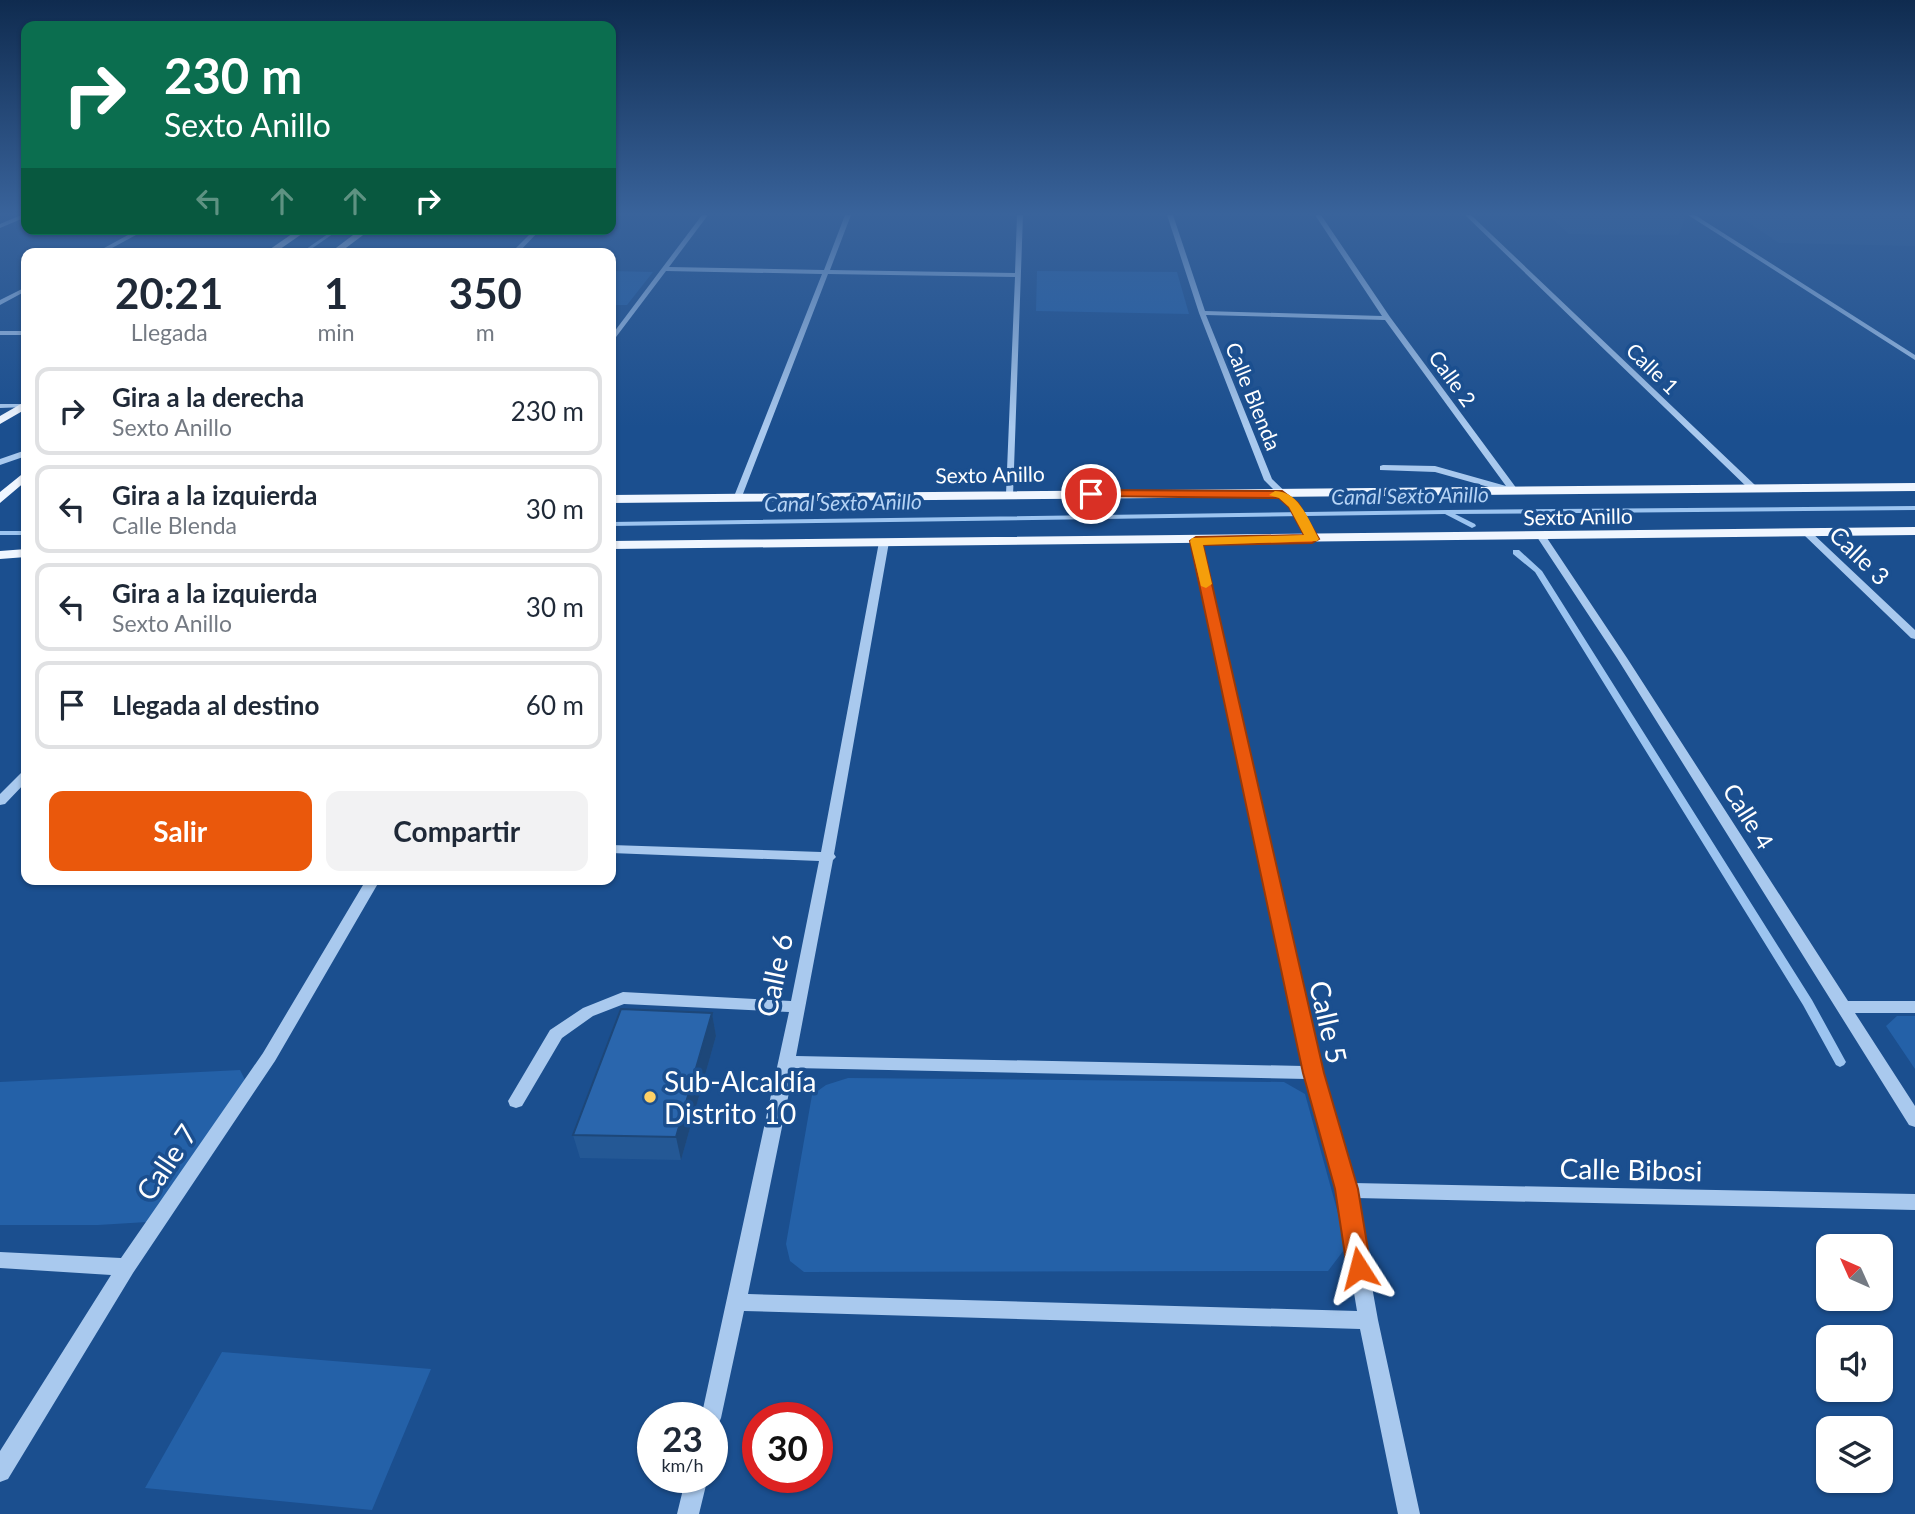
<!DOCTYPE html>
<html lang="es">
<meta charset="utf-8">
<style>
body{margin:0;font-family:Lato,sans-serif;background:#f2f2f3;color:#1f2937;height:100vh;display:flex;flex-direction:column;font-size:26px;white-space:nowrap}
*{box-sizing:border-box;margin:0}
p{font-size:23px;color:#747a83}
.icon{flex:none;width:38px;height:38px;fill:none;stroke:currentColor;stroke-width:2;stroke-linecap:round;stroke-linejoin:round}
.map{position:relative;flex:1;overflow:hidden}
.sheet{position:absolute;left:21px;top:248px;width:595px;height:637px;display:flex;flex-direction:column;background:#fff;border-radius:14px;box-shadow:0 2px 5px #0004}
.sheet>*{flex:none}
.hud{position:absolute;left:21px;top:21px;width:595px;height:214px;border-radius:14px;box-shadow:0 2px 5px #0004;background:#0b6e4f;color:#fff;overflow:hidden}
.needle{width:46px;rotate:315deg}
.tools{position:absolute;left:1816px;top:1234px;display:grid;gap:14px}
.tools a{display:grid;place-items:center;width:77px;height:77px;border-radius:14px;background:#fff;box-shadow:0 2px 5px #0004;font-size:35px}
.speed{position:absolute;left:637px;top:1402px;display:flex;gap:14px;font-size:35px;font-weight:700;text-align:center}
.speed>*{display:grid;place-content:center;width:91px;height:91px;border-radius:50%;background:#fff;box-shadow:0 2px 5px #0004;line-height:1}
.speed small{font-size:18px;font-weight:400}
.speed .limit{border:10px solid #d22;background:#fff;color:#111}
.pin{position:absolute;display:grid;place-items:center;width:60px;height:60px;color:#fff;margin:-30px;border:4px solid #fff;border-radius:50%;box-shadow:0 2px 7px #0007}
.me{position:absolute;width:77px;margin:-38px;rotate:351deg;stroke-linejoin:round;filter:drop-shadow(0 0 5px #0008)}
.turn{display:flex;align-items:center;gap:24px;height:147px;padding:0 28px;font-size:32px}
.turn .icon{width:91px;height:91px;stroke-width:2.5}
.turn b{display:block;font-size:49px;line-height:60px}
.lanes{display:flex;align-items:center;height:66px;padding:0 28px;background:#0003;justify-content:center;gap:35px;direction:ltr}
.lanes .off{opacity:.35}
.eta{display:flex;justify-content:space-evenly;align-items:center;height:119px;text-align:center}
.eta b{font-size:42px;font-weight:700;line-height:49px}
.action{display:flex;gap:14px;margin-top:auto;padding:14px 28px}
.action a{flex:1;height:80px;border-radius:14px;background:#ea580c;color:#fff;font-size:28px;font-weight:700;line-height:80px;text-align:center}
.action a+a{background:#f2f2f3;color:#1f2937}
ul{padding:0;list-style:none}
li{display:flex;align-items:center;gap:21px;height:88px;margin:0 14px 10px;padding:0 14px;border:4px solid #e0e1e3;border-radius:14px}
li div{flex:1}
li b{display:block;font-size:26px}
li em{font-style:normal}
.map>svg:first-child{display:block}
.green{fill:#2461a8}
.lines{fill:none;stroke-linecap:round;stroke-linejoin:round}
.stream{fill:#9cc4f0;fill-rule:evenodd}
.minor{fill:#a9c9ee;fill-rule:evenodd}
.major{fill:#f0f6ff;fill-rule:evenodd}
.wall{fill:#245895}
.shaded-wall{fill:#1d4779}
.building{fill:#2a66ad;stroke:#1d4779;stroke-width:2}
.route{fill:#ea580c;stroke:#983908;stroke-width:2}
.slow{fill:#f59e0b}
.poi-dot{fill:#ffd166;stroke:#1b4f8f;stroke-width:2.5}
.labels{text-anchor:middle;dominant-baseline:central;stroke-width:7;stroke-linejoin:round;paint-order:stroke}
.far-street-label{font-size:21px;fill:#fff;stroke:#1b4f8f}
.far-water-label{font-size:21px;font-style:italic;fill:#b5d3f5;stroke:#1b4f8f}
.street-label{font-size:24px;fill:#fff;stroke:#1b4f8f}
.near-street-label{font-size:28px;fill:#fff;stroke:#1b4f8f}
.near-poi-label{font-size:28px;fill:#fff;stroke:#1b4f8f;text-anchor:start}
</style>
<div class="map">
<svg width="1915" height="1514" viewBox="0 0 1915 1514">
<rect width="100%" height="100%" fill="#1b4f8f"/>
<path class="green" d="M 611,271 L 653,272 L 627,305 L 611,305 Z
M 1037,271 L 1177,272 L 1189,314 L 1036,311 Z
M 1897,1016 L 1915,1016 L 1915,1069 L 1886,1026 Z
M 240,1070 L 245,1080 L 147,1222 L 98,1225 L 0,1225 L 0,1082 Z
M 848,1078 L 1284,1082 L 1305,1094 L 1347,1246 L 1328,1271 L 804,1272 L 790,1261 L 786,1244 L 812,1095 L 826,1085 Z
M 222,1352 L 431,1369 L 372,1510 L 145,1488 Z"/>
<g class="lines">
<path class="stream" d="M 335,229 L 340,229 L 304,254 L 299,254 Z
M 1915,506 L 1915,510 L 1455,514 L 1475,524 L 1476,526 L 1472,528 L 1445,514 L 611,526 L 611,522 L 1447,510 Z
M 0,531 L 26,531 L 26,535 L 0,535 Z
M 1513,550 L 1519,550 L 1542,571 L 1812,1000 L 1846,1062 L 1844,1065 L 1840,1067 L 1836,1065 L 1803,1005 L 1535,572 L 1513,554 Z"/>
<path class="minor" d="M 21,215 L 26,215 L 26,217 L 0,228 L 0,224 Z
M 702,215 L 708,215 L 669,267 L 824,270 L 845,215 L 851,215 L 830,270 L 1015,273 L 1017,215 L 1023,215 L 1013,496 L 1006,494 L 1015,277 L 828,274 L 741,499 L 740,501 L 734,501 L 733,499 L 822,274 L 666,271 L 613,341 L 611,342 L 611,336 Z
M 1167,215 L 1173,215 L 1205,311 L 1382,316 L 1315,215 L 1321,215 L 1390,317 L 1517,489 L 1517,493 L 1510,493 L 1435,472 L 1380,470 L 1380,466 L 1383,465 L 1435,466 L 1506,486 L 1385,320 L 1206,315 L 1272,479 L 1297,503 L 1317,539 L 1315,541 L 1309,541 L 1290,506 L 1264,480 L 1199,313 Z
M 1465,215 L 1471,215 L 1756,486 L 1756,490 L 1750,490 Z
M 1688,215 L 1695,215 L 1915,355 L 1915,360 Z
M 139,229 L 147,229 L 101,254 L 93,254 Z
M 535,229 L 541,229 L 517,254 L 510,254 Z
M 26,287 L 26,291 L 0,305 L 0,300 Z
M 0,331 L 26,331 L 26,335 L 0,335 Z
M 0,404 L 23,404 L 26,407 L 0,408 Z
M 26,450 L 26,456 L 0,465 L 0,459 Z
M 1807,530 L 1810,531 L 1915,630 L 1915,639 L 1911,638 L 1804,535 L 1804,531 Z
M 1542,534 L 1545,535 L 1627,658 L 1848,1001 L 1915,1001 L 1915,1013 L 1855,1013 L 1915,1106 L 1915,1127 L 1909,1125 L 1617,658 L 1537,537 Z
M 1196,538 L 1201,541 L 1321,1073 L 1353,1183 L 1915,1194 L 1915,1210 L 1356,1198 L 1378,1320 L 1420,1514 L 1398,1514 L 1360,1329 L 744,1311 L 721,1418 L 718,1425 L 712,1428 L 712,1418 L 701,1418 L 789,1012 L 624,1004 L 593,1016 L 562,1038 L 522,1106 L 516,1108 L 510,1106 L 508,1101 L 550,1030 L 583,1008 L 623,992 L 791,1001 L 819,861 L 611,853 L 611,845 L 821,852 L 879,542 L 884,539 L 887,540 L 889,542 L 834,854 L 836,857 L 833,860 L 796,1056 L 1303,1066 L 1191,541 ZM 794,1068 L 1307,1079 L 1337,1190 L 1357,1311 L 748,1294 Z
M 26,771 L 26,782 L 5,804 L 0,805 L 0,794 L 22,772 Z
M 366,880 L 380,880 L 275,1061 L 133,1273 L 8,1479 L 0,1482 L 0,1451 L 111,1275 L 0,1268 L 0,1252 L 121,1258 L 263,1053 Z
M 686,1477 L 708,1477 L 699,1514 L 677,1514 Z"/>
<path class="major" d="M 299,229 L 309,229 L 273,254 L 263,254 Z
M 361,229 L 371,229 L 338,254 L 328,254 Z
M 26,401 L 26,409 L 0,424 L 0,416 Z
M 26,471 L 26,481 L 0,503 L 0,492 Z
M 1915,483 L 1915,491 L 611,503 L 611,495 Z
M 1915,527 L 1915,535 L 611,549 L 611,541 Z
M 26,549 L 26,557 L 0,559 L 0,551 Z"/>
</g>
<path class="wall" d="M 1548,215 L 1686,215 L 1679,235 L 1569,234 Z
M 1737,215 L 1915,215 L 1915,246 L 1779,243 Z
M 403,229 L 458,229 L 453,233 L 404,231 Z
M 712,1013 L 716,1036 L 681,1160 L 580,1158 L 573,1135 Z"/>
<path class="shaded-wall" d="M 712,1013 L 716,1036 L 681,1160 L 676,1137 Z"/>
<path class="building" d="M 381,252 L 454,253 L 453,254 L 379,254 Z
M 621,1009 L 712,1013 L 676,1137 L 573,1135 Z"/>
<linearGradient id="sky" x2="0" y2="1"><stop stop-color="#0f2b4f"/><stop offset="0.5" stop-color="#39639b"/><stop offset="1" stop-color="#39639b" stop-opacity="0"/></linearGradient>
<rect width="1915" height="427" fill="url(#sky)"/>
<path class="route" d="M 1091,490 L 1282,491 L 1298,503 L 1319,539 L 1312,543 L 1203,545 L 1324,1073 L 1358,1189 L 1371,1268 L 1368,1276 L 1359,1279 L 1350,1276 L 1347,1268 L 1335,1189 L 1303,1073 L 1190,541 L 1196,537 L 1304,535 L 1289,507 L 1279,498 L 1087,496 L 1086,494 Z"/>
<path class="slow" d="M 1275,491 C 1299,491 1309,521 1319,539 L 1317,541 L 1203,545 L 1212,584 L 1206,588 L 1201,586 L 1190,541 L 1192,538 L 1304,535 L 1289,507 L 1279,498 L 1269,495 Z"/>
<circle class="poi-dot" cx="650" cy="1097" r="7"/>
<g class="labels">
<g class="far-street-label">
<text transform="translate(1653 368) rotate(44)">Calle 1</text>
<text transform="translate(1453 378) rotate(54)">Calle 2</text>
<text transform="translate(1254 396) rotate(68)">Calle Blenda</text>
<text transform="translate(990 474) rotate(-1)">Sexto Anillo</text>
<text transform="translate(1578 516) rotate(-1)">Sexto Anillo</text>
</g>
<g class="far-water-label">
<text transform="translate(1410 495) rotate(-1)">Canal Sexto Anillo</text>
<text transform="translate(843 502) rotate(-1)">Canal Sexto Anillo</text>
</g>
<g class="street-label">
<text transform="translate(1860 555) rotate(44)">Calle 3</text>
<text transform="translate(1749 816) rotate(58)">Calle 4</text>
</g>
<g class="near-street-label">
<text transform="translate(774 975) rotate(-78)">Calle 6</text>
<text transform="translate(1329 1022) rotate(77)">Calle 5</text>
<text transform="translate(166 1162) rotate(-56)">Calle 7</text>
<text transform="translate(1631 1169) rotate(1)">Calle Bibosi</text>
</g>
<g class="near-poi-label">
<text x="664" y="1081">Sub-Alcaldía<tspan x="664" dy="32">Distrito 10</tspan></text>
</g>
</g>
</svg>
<div class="tools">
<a><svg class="needle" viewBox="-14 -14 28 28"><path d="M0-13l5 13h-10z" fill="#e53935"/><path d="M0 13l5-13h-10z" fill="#747a83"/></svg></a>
<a><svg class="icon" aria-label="sound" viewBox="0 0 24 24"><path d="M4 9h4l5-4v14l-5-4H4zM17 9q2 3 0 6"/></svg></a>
<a><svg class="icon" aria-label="layers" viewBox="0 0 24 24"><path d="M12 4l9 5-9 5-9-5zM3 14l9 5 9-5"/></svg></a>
</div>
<div class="speed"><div>23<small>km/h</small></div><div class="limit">30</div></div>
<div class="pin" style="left:1091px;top:494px;background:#d93025"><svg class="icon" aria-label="arrive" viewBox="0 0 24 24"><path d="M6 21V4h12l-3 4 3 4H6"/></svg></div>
<svg class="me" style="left:1359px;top:1268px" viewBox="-20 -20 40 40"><path d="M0-17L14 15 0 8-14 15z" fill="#ea580c" stroke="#fff" stroke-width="4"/></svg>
<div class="hud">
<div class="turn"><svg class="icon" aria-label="right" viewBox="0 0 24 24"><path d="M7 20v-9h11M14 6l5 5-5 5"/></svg><div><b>230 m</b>Sexto Anillo</div></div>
<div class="lanes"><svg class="icon off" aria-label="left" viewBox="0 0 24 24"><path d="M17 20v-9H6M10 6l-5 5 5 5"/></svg><svg class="icon off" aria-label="ahead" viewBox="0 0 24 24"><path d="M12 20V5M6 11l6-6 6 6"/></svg><svg class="icon off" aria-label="ahead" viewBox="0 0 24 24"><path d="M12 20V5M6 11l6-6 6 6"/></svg><svg class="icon" aria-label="right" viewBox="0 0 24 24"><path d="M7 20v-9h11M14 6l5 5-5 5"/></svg></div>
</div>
<section class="sheet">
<div class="eta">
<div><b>20:21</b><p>Llegada</p></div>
<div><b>1</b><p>min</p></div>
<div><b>350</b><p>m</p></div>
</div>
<ul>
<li><svg class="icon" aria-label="right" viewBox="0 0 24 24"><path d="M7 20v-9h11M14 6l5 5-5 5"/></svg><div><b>Gira a la derecha</b><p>Sexto Anillo</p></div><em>230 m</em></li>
<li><svg class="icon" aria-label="left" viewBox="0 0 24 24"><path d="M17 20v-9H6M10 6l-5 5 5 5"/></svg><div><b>Gira a la izquierda</b><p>Calle Blenda</p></div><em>30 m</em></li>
<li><svg class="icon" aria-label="left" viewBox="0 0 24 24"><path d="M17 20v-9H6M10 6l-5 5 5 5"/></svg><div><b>Gira a la izquierda</b><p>Sexto Anillo</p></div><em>30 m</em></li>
<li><svg class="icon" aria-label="arrive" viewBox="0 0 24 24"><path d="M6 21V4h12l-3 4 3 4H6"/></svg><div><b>Llegada al destino</b></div><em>60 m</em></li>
</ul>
<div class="action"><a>Salir</a><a>Compartir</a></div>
</section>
</div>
